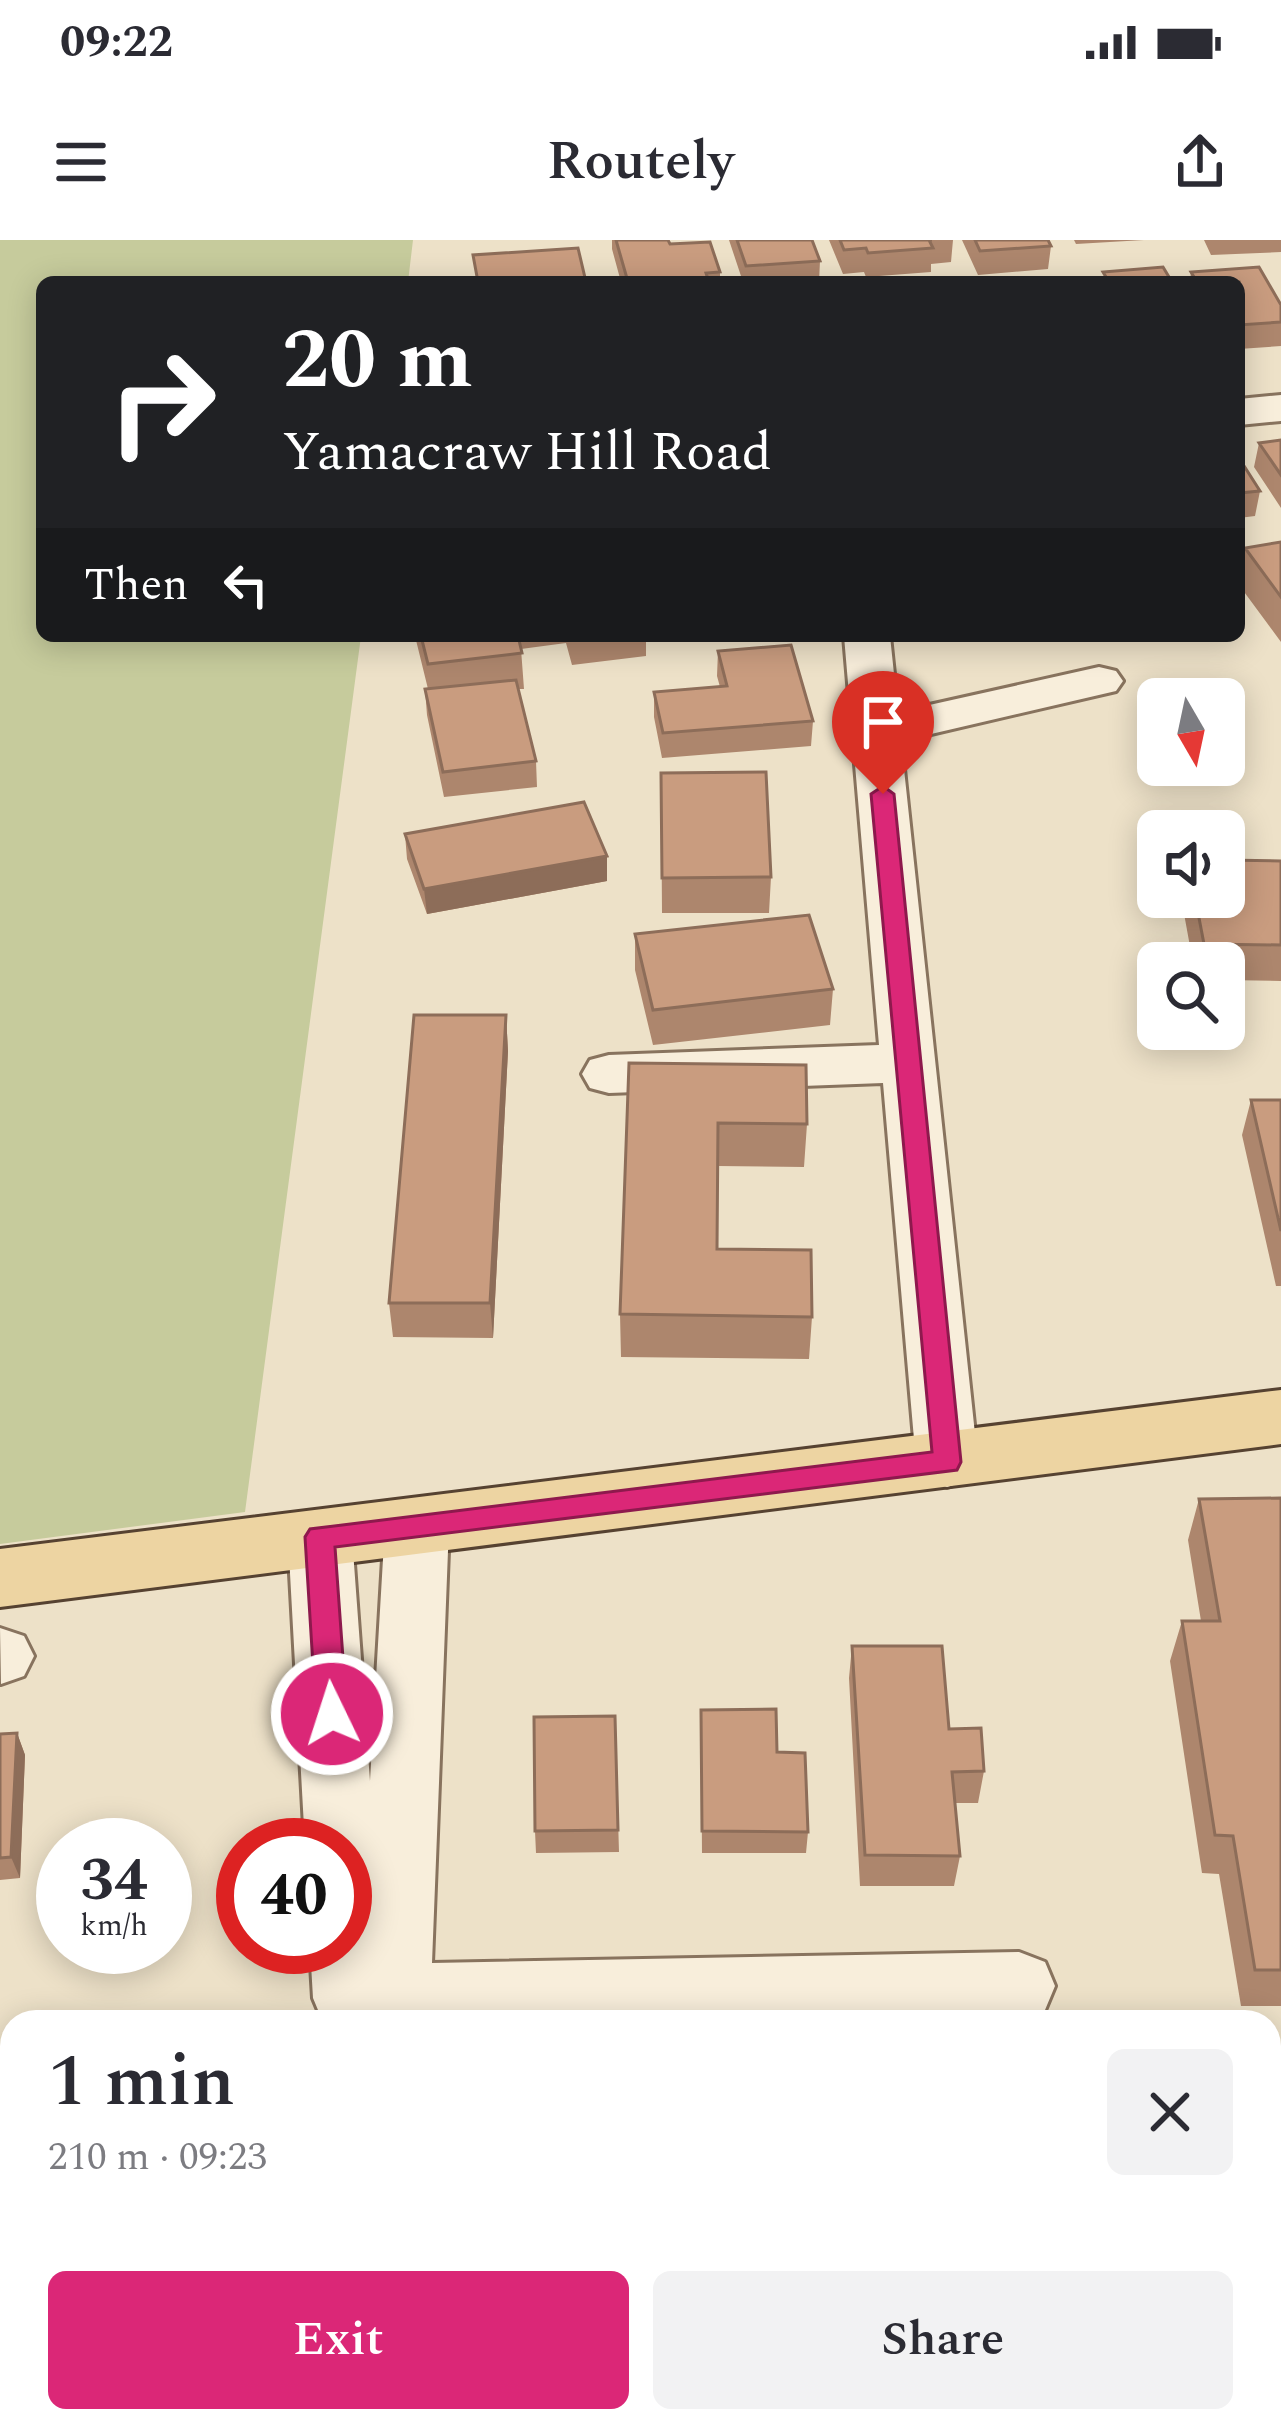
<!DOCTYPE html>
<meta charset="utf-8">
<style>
body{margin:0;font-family:Spectral,serif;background:#f2f2f3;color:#2b2b33;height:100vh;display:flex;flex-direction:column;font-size:45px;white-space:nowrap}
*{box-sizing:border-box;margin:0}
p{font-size:39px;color:#7c7c81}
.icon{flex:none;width:66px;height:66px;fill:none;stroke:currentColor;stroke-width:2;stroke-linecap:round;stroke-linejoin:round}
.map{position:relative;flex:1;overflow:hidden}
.sheet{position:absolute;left:0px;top:1770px;width:1281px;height:423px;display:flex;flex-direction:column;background:#fff;border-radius:36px 36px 0 0;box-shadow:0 6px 30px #0003}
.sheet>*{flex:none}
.guide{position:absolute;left:36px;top:36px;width:1209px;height:366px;border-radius:18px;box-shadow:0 6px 30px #0003;background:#202124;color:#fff;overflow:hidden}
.needle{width:78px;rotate:171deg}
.controls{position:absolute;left:1137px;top:438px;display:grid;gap:24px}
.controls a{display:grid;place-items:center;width:108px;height:108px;border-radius:18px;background:#fff;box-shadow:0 6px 30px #0003;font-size:60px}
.speed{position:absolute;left:36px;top:1578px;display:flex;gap:24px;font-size:60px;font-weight:700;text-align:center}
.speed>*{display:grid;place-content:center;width:156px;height:156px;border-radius:50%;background:#fff;box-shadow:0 6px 30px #0003;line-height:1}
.speed small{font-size:30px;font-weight:400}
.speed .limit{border:18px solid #d22;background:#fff;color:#111}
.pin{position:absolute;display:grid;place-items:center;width:102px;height:102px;color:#fff;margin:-123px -51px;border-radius:50% 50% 50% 0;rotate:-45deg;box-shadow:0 0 12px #0007}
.pin .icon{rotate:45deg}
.me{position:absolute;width:132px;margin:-66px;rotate:356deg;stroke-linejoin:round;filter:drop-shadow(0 0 9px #0008)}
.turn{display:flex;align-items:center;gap:42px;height:252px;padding:0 48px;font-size:54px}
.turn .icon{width:156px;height:156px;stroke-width:2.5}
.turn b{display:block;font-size:84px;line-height:102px}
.then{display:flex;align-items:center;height:114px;padding:0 48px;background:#0003;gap:24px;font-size:45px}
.round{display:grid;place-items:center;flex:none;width:126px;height:126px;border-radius:18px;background:#f2f2f3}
.overview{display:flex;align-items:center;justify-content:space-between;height:204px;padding:0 48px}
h1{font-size:72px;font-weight:600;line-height:90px}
.action{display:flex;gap:24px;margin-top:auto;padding:24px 48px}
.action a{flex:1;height:138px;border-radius:18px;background:#db2777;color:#fff;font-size:48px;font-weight:600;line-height:138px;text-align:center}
.action a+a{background:#f2f2f3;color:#2b2b33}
.status{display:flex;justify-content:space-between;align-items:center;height:84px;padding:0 60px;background:#fff;direction:ltr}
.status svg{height:33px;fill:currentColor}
header{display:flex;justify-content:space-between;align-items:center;height:156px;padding:0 48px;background:#fff;font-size:54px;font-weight:600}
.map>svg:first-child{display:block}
.green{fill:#c6cb9c}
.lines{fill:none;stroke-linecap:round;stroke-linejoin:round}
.minor-casing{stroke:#88735e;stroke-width:6}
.major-casing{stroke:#564231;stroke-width:6}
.minor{fill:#f8eedb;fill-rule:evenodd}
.major{fill:#edd4a2;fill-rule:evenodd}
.wall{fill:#ad866d}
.shaded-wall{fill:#8d6d59}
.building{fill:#c99c7f;stroke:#8d6d59;stroke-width:3}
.route{fill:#db2777;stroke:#8e194d;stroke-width:3}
</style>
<div class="status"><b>09:22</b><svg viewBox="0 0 49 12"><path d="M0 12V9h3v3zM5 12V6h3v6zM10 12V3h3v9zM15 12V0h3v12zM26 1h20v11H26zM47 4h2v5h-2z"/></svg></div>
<header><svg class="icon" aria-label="menu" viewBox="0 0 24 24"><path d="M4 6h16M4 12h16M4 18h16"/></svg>Routely<svg class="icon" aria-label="share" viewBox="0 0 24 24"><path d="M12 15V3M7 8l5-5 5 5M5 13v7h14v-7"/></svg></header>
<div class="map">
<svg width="1281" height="2192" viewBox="0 0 1281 2192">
<rect width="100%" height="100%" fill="#ede1c8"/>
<path class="green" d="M 0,0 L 413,0 L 408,42 L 42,42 L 42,396 L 361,396 L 245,1272 L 0,1304 Z"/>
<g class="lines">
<defs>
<path id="minor" d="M 1281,155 L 1281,181 L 1239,185 L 1239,159 Z
M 844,396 L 890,396 L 898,472 L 1099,427 L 1116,431 L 1123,441 L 1116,451 L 901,501 L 978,1222 L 969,1240 L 947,1247 L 925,1240 L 916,1222 L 883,843 L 609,853 L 590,848 L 582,834 L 590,820 L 609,815 L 879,805 Z
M 417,1259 L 440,1267 L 449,1285 L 432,1723 L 1019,1712 L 1045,1722 L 1055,1746 L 1045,1770 L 1019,1780 L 895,1782 L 323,1782 L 313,1758 L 310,1707 L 345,1707 L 345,1655 L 363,1662 L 365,1626 L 345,1634 L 345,1605 L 305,1605 L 288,1297 L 297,1279 L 320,1271 L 343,1279 L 352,1297 L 370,1541 L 385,1285 L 394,1267 Z
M 0,1388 L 24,1396 L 34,1416 L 24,1436 L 1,1444 Z
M 308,2181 L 390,2181 L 389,2192 L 307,2192 Z"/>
<path id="major" d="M 1281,1150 L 1281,1204 L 0,1367 L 0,1309 Z"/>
</defs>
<use href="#minor" class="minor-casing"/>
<use href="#major" class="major-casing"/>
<use href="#minor" class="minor"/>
<use href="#major" class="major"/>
</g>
<path class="wall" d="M 612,0 L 668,0 L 670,4 L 720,32 L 720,42 L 621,42 L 612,9 Z
M 729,0 L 812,0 L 820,21 L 819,42 L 743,42 Z
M 829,0 L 953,0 L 951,22 L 931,24 L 931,32 L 866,37 L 864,32 L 843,34 Z
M 962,0 L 1048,0 L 1051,6 L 1048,29 L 978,35 Z
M 1074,0 L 1144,0 L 1076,4 Z
M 1204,0 L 1281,0 L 1281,12 L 1211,15 Z
M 1259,27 L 1281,65 L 1281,106 L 1239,109 L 1239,42 L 1190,42 L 1191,32 Z
M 1281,200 L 1281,268 L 1254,227 L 1259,203 Z
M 1239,218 L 1260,251 L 1255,276 L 1239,278 Z
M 1281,302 L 1281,402 L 1239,345 L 1245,308 Z
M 415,396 L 646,396 L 646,416 L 572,425 L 566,403 L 521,409 L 524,449 L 518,449 L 536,521 L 537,547 L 444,557 L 427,475 L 425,449 L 428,449 Z
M 718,411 L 813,481 L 811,506 L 662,518 L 654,477 L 654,452 L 720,447 L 717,436 Z
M 661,533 L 771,637 L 769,673 L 662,673 Z
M 405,594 L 607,641 L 427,674 L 407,619 Z
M 1281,621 L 1281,741 L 1224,740 L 1224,723 L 1193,723 L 1181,657 L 1224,657 Z
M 635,694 L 833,749 L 830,785 L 653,805 L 635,730 Z
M 506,775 L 508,811 L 493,1098 L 393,1097 L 389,1063 Z
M 629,823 L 807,884 L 804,927 L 718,926 L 717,1009 L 812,1077 L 809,1119 L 621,1117 L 620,1074 Z
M 1251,860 L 1281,860 L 1281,1046 L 1276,1046 L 1242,895 Z
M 1281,1258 L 1281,1766 L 1241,1766 L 1219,1634 L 1202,1633 L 1170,1421 L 1182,1381 L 1201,1381 L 1188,1300 L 1199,1259 Z
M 852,1406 L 949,1489 L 984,1531 L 978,1563 L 955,1563 L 960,1616 L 954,1646 L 860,1646 L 849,1438 Z
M 701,1470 L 777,1512 L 808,1592 L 806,1613 L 702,1613 Z
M 615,1476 L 619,1612 L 536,1613 L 535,1591 Z
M 17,1493 L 25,1515 L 20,1638 L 0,1640 L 0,1494 Z
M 1269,1885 L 1281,1897 L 1281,2009 L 1269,2002 Z
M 0,1900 L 12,1900 L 12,2009 L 8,2009 L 0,2027 Z"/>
<path class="shaded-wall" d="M 607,616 L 607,641 L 427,674 L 424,649 Z
M 506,775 L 508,811 L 493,1098 L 490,1063 Z
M 17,1493 L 25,1515 L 20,1638 L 11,1617 Z
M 0,1992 L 8,2009 L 0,2027 Z"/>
<path class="building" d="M 616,0 L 668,0 L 670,4 L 710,2 L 720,32 L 706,33 L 709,42 L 628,42 Z
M 737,0 L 812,0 L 820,21 L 746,26 Z
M 840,0 L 932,0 L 929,0 L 933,8 L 868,13 L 866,8 L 844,10 Z
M 975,0 L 1048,0 L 1051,6 L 980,11 Z
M 578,8 L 586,42 L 478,42 L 473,15 Z
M 1163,27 L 1172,42 L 1109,42 L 1103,32 Z
M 1259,27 L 1281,65 L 1281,82 L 1239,85 L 1239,42 L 1197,42 L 1191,32 Z
M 1281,200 L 1281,235 L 1259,203 Z
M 1239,218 L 1260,251 L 1239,253 Z
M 1281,302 L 1281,357 L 1245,308 Z
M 421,396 L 518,396 L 522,413 L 428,424 Z
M 791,405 L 813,481 L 663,493 L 654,452 L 727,446 L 718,411 Z
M 516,440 L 536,521 L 443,532 L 425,449 Z
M 766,532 L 771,637 L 662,638 L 661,533 Z
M 584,562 L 607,616 L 424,649 L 405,594 Z
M 1224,620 L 1281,621 L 1281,705 L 1204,704 L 1195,657 L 1224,657 Z
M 809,675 L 833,749 L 653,770 L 635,694 Z
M 414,775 L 506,775 L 490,1063 L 389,1063 Z
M 629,823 L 806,825 L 807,884 L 718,883 L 717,1009 L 811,1010 L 812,1077 L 620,1074 Z
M 1251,860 L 1281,860 L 1281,991 Z
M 1281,1258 L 1281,1730 L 1255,1730 L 1233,1596 L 1215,1595 L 1182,1381 L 1220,1381 L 1199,1259 Z
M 852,1406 L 942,1406 L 949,1489 L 981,1488 L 984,1531 L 952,1532 L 960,1616 L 865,1615 Z
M 776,1469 L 777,1512 L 805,1513 L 808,1592 L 702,1591 L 701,1470 Z
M 615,1476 L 618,1590 L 535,1591 L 534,1477 Z
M 17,1493 L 11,1617 L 0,1618 L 0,1494 Z
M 1269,1885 L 1281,1897 L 1281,1913 L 1269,1925 Z
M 0,1900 L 12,1900 L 12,1990 L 0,1990 Z
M 1281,1913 L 1281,1985 L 1272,1979 L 1269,1970 L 1269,1925 Z
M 603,2181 L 790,2181 L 791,2192 L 603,2192 Z
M 951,2181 L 1076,2181 L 1075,2192 L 949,2192 Z"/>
<path class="route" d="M 883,546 L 894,554 L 961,1222 L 957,1230 L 335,1307 L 347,1474 L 343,1483 L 332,1487 L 321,1483 L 316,1474 L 305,1297 L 310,1289 L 932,1212 L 871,554 Z"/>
</svg>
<div class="controls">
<a><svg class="needle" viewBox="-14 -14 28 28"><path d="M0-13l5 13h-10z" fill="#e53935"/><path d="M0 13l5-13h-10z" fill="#7c7c81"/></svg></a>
<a><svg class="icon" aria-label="sound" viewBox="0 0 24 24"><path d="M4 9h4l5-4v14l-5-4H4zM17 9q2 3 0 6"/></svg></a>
<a><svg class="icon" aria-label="search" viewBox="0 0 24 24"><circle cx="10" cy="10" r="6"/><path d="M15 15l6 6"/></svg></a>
</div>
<div class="speed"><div>34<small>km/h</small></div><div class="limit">40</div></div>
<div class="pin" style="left:883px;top:554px;background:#d93025"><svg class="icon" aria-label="arrive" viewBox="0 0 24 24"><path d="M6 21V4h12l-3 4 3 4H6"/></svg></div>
<svg class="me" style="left:332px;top:1474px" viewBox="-20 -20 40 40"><circle r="17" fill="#db2777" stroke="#fff" stroke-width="3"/><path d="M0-11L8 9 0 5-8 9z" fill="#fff"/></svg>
<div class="guide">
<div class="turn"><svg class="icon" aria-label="right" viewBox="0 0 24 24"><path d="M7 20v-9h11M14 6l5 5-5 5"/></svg><div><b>20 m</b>Yamacraw Hill Road</div></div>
<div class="then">Then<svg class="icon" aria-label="left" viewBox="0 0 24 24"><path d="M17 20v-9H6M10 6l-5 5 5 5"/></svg></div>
</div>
<section class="sheet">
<div class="overview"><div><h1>1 min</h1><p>210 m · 09:23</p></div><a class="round"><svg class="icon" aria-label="close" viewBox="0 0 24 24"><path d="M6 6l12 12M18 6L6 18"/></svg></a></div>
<div class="action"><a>Exit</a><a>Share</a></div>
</section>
</div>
